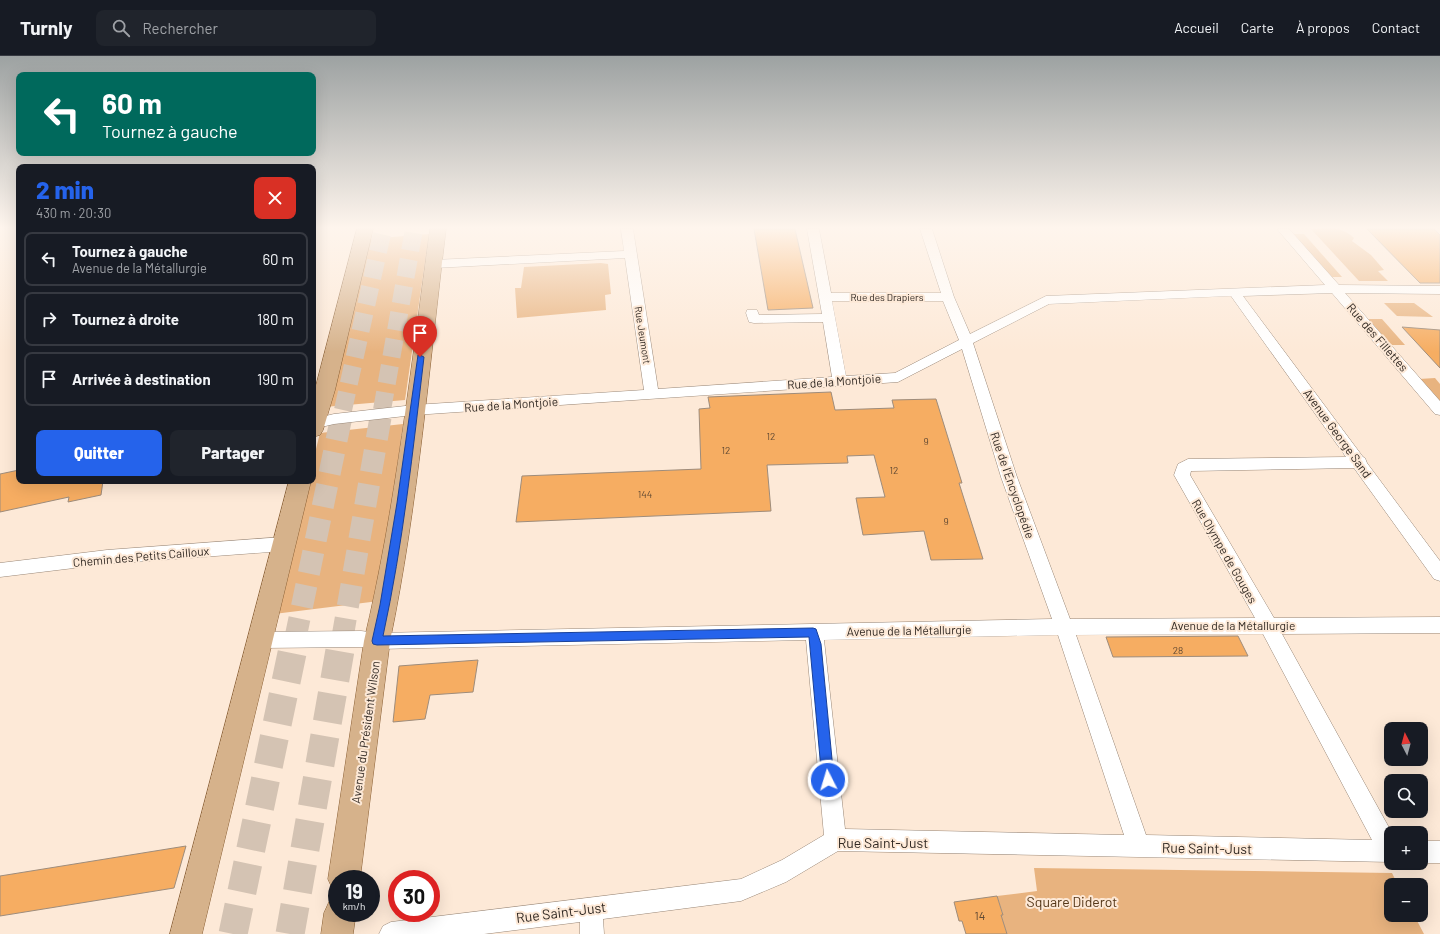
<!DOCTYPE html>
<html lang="fr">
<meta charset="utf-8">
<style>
body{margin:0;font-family:Barlow,sans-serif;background:#20242c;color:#f1f3f6;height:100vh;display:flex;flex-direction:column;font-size:15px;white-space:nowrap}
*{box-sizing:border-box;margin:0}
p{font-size:13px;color:#9ea1a6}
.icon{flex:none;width:22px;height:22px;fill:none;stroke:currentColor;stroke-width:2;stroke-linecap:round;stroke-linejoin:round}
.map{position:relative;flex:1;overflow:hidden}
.side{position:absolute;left:16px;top:108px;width:300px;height:320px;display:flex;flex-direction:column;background:#171b24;border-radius:8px;box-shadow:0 4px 16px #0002}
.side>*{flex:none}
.guide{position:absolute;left:16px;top:16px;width:300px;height:84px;border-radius:8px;box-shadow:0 4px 16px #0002;background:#00695c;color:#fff;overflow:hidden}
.needle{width:26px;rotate:354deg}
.controls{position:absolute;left:1384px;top:666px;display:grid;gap:8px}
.controls a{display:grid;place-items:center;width:44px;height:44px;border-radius:8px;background:#171b24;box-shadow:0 4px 16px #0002;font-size:20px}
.speed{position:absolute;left:328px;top:814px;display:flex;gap:8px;font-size:20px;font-weight:700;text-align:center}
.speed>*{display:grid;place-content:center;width:52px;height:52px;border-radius:50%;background:#171b24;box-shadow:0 4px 16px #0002;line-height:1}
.speed small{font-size:10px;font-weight:400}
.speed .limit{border:6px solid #d22;background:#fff;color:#111}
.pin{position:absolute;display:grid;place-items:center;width:34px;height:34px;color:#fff;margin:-41px -17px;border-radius:50% 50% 50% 0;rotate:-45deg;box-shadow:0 0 4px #0007}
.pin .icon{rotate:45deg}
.me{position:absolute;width:44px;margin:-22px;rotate:355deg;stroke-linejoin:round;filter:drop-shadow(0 0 3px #0008)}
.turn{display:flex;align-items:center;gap:14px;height:84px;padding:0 20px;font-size:18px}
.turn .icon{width:52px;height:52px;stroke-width:2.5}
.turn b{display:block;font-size:28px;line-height:34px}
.round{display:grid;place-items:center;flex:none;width:42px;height:42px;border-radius:8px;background:#20242c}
.head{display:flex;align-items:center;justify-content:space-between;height:68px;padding:0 20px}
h1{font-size:24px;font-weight:800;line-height:30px;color:#2563eb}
.action{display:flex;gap:8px;margin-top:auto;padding:8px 20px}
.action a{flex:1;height:46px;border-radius:8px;background:#2563eb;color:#fff;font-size:16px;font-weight:800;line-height:46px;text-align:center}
.action a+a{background:#20242c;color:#f1f3f6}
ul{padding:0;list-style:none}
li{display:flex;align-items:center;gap:12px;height:54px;margin:0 8px 6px;padding:0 12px;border:2px solid #363941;border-radius:8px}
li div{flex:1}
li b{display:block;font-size:15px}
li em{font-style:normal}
header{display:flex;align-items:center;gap:24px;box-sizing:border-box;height:56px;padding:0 20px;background:#171b24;border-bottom:1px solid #363941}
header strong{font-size:19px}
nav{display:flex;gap:22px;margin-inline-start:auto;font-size:14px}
.search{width:280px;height:36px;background:#20242c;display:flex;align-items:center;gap:10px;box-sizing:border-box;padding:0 14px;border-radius:8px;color:#9ea1a6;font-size:15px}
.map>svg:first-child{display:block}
.green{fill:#e8b37f}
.building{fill:#f6ad62;stroke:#9e8c7b}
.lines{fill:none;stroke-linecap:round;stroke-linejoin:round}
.motorway-tunnel-far2{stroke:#d4c3b3;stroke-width:18;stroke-dasharray:18 9;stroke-linecap:butt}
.motorway-tunnel-far1{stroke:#d4c3b3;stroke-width:22;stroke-dasharray:22 12;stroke-linecap:butt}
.motorway-tunnel{stroke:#d4c3b3;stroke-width:29;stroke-dasharray:29 14;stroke-linecap:butt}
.minor-casing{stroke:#998777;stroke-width:1}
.primary-casing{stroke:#8b6035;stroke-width:1}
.minor{fill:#fff;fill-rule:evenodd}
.primary{fill:#d6b28b;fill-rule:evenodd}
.route{fill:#2563eb;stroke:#184099}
.labels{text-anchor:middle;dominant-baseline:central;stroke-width:4;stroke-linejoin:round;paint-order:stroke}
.far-street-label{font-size:10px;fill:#312923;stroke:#fde9d7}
.number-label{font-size:10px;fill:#624a33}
.street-label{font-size:12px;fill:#312923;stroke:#fde9d7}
.near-number-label{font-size:12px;fill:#624a33}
.near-street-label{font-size:14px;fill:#312923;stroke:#fde9d7}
.near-park-label{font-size:14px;fill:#543617;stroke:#fde9d7}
</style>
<header>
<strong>Turnly</strong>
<div class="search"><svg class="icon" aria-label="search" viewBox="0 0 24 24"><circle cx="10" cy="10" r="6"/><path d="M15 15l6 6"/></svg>Rechercher</div>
<nav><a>Accueil</a><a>Carte</a><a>À propos</a><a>Contact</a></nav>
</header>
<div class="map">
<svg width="1440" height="878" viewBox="0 0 1440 878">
<rect width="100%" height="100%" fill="#fde9d7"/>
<path class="green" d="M 1311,173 C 1328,173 1341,169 1354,182 L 1352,185 L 1371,199 L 1384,214 L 1378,215 L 1388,225 L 1359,225 Z
M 429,178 L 405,344 L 324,351 L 368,183 Z
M 1293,178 L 1304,178 L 1342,221 L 1331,221 Z
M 601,207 L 608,208 L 611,238 L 605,239 L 606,254 L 517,262 L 515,232 L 521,232 L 524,211 Z
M 1384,247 L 1414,247 L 1433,261 L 1397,260 Z
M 1368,263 L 1382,263 L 1405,289 L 1391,289 Z
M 1435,322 L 1440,328 L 1440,346 L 1419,323 Z
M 403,368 L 379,545 L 274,558 L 308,425 L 313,425 L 313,405 L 320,377 Z
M 1034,812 L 1392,817 L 1398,829 L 1391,829 L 1391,859 L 1414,859 L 1424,878 L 1007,878 L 1001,859 L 1003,858 L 997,840 L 1037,835 Z"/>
<path class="building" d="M 754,173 L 795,173 L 813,252 L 768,254 Z
M 1367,173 L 1434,173 L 1440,179 L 1440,227 L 1420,227 Z
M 1402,271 L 1440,274 L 1440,312 Z
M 831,336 L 835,354 L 894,352 L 892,344 L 936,343 L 962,427 L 959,427 L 983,503 L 931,504 L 924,475 L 863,479 L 856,442 L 885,441 L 874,399 L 847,400 L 848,407 L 767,409 L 771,455 L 516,466 L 522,420 L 701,413 L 699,353 L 710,352 L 708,341 Z
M 19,414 L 19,425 L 103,425 L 101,439 L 68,446 L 69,441 L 0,456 L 0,418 Z
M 1238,580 L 1248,600 L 1113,601 L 1106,581 Z
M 478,604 L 473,636 L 430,639 L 425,663 L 393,666 L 399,610 Z
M 186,790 L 174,832 L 0,860 L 0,820 Z
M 997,840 L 1003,859 L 1001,859 L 1007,878 L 966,878 L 962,865 L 959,865 L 954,846 Z"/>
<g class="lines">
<path class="motorway-tunnel-far2" d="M 343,354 L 383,173
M 382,354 L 414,173"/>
<path class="motorway-tunnel-far1" d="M 295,584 L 343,353
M 342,584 L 382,353"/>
<path class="motorway-tunnel" d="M 233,878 L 295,583
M 290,878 L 342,583"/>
<defs>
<path id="minor" d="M 621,173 L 633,173 L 658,333 L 832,321 L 823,266 L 754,267 L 749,266 L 746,257 L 747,254 L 757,254 L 759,259 L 822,258 L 807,173 L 819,173 L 831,237 L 941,237 L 920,173 L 932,173 L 954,241 L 970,278 L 1046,240 L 1325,229 L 1277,173 L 1289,173 L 1339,229 L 1440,230 L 1440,238 L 1345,237 L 1440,345 L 1440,359 L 1435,358 L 1332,237 L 1243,240 L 1363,401 L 1365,402 L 1367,407 L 1440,505 L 1440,525 L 1434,523 L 1354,412 L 1191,415 L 1190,419 L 1274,562 L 1440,561 L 1440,577 L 1282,578 L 1392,777 L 1391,777 L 1391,806 L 838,795 L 786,826 L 741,845 L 603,863 L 604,878 L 580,878 L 580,866 L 484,878 L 379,878 L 383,870 L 391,866 L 741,823 L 782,804 L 824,779 L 806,584 L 377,593 L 361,591 L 260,592 L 253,590 L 251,584 L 253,578 L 260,576 L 361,575 L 377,577 L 1052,563 L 1001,421 L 962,293 L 898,326 L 414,359 L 334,368 L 313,373 L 313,363 L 334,358 L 414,349 L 644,334 L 625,202 L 434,212 L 430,211 L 428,208 L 430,205 L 434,204 L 624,195 ZM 1231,240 L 1346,401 L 1188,403 L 1178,408 L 1174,419 L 1255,562 L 1070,563 L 1017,421 L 973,287 L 1049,248 ZM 832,245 L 943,245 L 959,284 L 895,317 L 846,320 ZM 1263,578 L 1372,784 L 1146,779 L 1076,579 ZM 1058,579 L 1124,779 L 845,773 L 824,584 Z
M 283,481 L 289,483 L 291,488 L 289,493 L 283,495 L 107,508 L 0,521 L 0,507 L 107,494 Z
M 1421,785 L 1440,785 L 1440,807 L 1421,807 Z"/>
<path id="primary" d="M 357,173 L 373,173 L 335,334 L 323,374 L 320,379 L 313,381 L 313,341 Z
M 430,173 L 446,173 C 429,310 418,450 390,585 L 360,823 L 337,823 L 337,836 L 333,834 L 328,823 L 364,585 C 396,450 411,310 430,173 Z
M 289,425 L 311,425 L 202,878 L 170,878 Z
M 337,842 L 337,857 L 356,857 L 353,878 L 321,878 L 324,857 L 329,846 Z"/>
</defs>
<use href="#minor" class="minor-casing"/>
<use href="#primary" class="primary-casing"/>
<use href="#minor" class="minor"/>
<use href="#primary" class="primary"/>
</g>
<linearGradient id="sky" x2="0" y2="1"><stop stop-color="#9da2a2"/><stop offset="0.58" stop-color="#fef5ed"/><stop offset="1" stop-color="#fef5ed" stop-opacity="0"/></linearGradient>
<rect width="1440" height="296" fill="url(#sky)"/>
<path class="route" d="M 418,299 L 420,299 L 424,301 C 413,394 403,488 383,580 L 813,572 L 816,573 L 821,588 L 834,724 L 833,728 L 828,730 L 824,728 L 822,724 L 809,581 L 377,589 L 373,588 L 372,585 L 380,549 L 397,447 Z"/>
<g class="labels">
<g class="far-street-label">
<text x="887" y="241">Rue des Drapiers</text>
<text transform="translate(643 279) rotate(81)">Rue Jeumont</text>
</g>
<g class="number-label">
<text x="771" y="380">12</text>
<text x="926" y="385">9</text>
<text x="726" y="394">12</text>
<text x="894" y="414">12</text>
<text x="645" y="438">144</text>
<text x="946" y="465">9</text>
<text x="1178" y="594">28</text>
</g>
<g class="street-label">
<text transform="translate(1378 281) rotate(49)">Rue des Fillettes</text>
<text transform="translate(834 325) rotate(-4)">Rue de la Montjoie</text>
<text transform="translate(511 348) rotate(-4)">Rue de la Montjoie</text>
<text transform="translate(1338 377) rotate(54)">Avenue George Sand</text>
<text transform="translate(1013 429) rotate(71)">Rue de l'Encyclopédie</text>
<text transform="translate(1225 495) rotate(60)">Rue Olympe de Gouges</text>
<text transform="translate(141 500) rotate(-5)">Chemin des Petits Cailloux</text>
<text x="1233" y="569">Avenue de la Métallurgie</text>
<text transform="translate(909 574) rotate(-1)">Avenue de la Métallurgie</text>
<text transform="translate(365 676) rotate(-82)">Avenue du Président Wilson</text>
</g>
<g class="near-number-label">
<text x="980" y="859">14</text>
</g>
<g class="near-street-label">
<text x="883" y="786">Rue Saint-Just</text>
<text transform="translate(1207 792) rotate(1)">Rue Saint-Just</text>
<text transform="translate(561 856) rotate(-7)">Rue Saint-Just</text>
</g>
<g class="near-park-label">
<text x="1072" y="845">Square Diderot</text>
</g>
</g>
</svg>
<div class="controls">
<a><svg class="needle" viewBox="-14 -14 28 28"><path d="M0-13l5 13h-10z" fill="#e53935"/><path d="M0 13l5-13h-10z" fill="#9ea1a6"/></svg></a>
<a><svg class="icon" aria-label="search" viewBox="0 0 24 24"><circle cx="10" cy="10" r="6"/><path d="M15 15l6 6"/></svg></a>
<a>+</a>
<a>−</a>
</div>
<div class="speed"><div>19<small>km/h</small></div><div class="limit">30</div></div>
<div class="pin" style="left:420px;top:301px;background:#d93025"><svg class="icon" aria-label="arrive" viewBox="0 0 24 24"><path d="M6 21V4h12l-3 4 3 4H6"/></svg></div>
<svg class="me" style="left:828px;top:724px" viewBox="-20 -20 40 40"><circle r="17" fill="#2563eb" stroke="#fff" stroke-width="3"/><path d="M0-11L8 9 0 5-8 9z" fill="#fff"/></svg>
<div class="guide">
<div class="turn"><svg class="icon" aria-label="left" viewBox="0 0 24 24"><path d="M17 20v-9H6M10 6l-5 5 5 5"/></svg><div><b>60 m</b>Tournez à gauche</div></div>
</div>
<section class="side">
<div class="head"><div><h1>2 min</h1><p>430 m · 20:30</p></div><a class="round" style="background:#d93025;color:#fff"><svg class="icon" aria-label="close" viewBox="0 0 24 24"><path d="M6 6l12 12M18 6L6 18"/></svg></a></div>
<ul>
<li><svg class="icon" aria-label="left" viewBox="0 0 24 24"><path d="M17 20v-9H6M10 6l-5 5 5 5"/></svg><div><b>Tournez à gauche</b><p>Avenue de la Métallurgie</p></div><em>60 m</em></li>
<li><svg class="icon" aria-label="right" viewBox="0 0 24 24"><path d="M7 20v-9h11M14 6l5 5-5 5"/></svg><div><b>Tournez à droite</b></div><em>180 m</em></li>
<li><svg class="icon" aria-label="arrive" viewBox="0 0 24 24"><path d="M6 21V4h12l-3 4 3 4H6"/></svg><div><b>Arrivée à destination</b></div><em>190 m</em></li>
</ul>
<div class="action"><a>Quitter</a><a>Partager</a></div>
</section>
</div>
